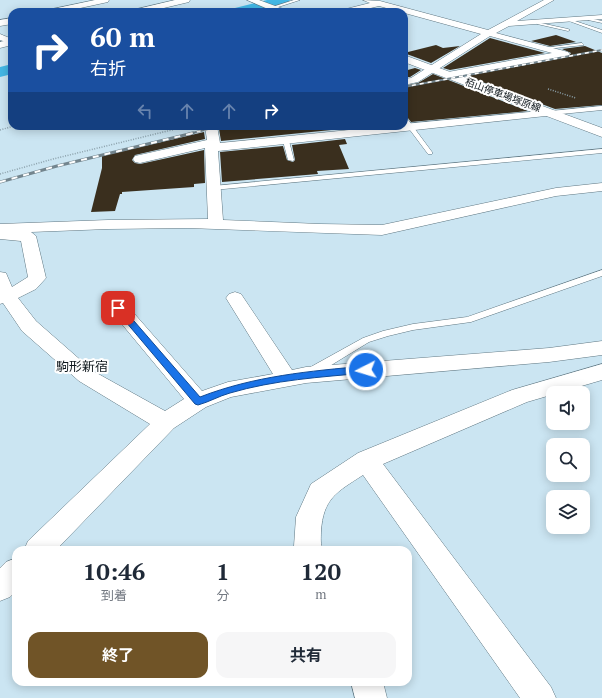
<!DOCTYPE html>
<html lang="ja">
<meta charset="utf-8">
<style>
body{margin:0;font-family:"PT Serif","Noto Sans JP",serif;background:#f6f6f7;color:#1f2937;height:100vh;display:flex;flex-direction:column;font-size:15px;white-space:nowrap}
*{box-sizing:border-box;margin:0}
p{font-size:13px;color:#747a83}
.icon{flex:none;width:22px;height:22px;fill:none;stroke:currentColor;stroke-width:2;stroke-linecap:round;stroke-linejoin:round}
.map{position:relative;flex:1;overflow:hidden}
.details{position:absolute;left:12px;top:546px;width:400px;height:140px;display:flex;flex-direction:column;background:#fff;border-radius:12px;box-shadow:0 2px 10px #0003}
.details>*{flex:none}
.banner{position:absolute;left:8px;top:8px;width:400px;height:122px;border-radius:12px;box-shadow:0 2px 10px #0003;background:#1a4fa0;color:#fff;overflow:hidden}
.fabs{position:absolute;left:546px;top:386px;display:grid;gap:8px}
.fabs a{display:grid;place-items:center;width:44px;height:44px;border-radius:8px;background:#fff;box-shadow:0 2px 10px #0003;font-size:20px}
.pin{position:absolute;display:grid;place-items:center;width:34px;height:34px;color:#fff;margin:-17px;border-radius:8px;box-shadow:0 2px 6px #0006}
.me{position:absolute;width:44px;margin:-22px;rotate:265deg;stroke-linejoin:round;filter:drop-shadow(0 0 3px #0008)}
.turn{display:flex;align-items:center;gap:14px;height:84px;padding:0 16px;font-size:18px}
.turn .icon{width:52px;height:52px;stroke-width:2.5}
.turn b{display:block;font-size:28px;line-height:34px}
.lanes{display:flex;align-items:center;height:38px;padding:0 16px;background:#0003;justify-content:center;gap:20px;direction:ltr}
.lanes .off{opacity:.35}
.eta{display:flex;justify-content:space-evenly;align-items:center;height:68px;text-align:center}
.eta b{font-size:24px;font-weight:700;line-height:28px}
.primary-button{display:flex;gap:8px;margin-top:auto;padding:8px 16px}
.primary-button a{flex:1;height:46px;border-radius:12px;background:#705427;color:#fff;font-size:16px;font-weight:700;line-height:46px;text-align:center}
.primary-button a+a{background:#f6f6f7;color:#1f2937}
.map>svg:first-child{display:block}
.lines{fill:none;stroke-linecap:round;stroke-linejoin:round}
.river{fill:#44b7e5;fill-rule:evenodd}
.building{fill:#3a2f1e}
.service-casing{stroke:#5f7782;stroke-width:1}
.minor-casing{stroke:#5f7782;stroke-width:1}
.tertiary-casing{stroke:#5f7782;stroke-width:1}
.secondary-casing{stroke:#5f7782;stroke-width:1}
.path{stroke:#8ca1ab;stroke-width:1.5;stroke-dasharray:1 1.5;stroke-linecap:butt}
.service{fill:#fff;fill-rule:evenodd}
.minor{fill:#fff;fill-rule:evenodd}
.tertiary{fill:#fff;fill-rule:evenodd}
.secondary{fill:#fff;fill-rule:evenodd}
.rail-far1-casing{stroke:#73858e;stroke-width:2}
.rail-casing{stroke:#73858e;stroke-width:3}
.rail-far1{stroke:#fff;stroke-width:1.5;stroke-dasharray:4;stroke-linecap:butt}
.rail{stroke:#fff;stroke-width:2;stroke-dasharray:6;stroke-linecap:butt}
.route{fill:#1a73e8;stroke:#114b97}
.labels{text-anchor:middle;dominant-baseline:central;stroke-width:4;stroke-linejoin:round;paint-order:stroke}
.far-street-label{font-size:10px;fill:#10191e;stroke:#fff}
.neighbourhood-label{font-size:13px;fill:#10191e;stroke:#fff}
</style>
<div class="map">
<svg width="602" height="698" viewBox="0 0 602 698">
<rect width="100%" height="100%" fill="#cbe5f2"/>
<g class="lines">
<path class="river" d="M 267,0 L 290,0 L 288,3 L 252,12 L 229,12 L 231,9 Z
M 12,64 L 12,74 L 0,77 L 0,67 Z"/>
</g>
<path class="building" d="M 556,35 L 576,42 L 550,46 L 531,41 Z
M 490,38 L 545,53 L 450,70 L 443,68 Z
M 436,45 L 443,48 L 460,46 L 431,63 L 404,53 Z
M 585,46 L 602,53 L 602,105 L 555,109 L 466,76 L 568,57 L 571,53 L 562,49 Z
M 415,68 L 421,70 L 410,77 L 404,77 L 404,71 Z
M 433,74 L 528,111 L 411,122 L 404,113 L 404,86 L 418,83 Z
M 242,126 L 340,126 L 341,129 L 221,141 L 219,129 Z
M 204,132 L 205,139 L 135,155 L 132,160 L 135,163 L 140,164 L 204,150 L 205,183 L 194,184 L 194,187 L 122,192 L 122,194 L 120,194 L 115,211 L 91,212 L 102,168 L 102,156 Z
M 345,139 L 347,144 L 339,145 L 349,169 L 317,171 L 318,174 L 222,182 L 220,152 L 283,146 L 287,160 L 293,162 L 295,160 L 292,145 Z"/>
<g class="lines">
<defs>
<path id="service" d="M 294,0 L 300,0 L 272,9 L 269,8 Z
M 589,18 L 602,21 L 602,23 L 588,20 Z
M 569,19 L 602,30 L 602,33 L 569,21 Z
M 536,22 L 568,29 L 570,30 L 568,31 L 537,24 Z
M 582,43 L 584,45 L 546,49 L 544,48 Z
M 602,106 L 602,110 L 551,115 L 548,113 L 551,111 Z
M 404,116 L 406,117 L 432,152 L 432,154 L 428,154 L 404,122 Z
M 349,126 L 355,126 L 360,134 L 359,135 L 355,135 Z
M 286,139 L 289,141 L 294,160 L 293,161 L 288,160 L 283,141 Z
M 602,149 L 602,153 L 213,190 L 209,188 L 213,186 Z
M 602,270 L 602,276 L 471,322 L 413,330 L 388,336 L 369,342 L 315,375 L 307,375 L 306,372 L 307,369 L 363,338 L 383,331 L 413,324 L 467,317 Z"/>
<path id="minor" d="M 95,0 L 109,0 L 108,2 L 62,12 L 47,12 L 48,10 Z
M 363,0 L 380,1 L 488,30 L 544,0 L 554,0 L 517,21 L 602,15 L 602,19 L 509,26 L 496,33 L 568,52 L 570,54 L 568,56 L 448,78 L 444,77 L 443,75 L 448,72 L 552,53 L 490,36 L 418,82 L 404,85 L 404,79 L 411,78 L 481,34 L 379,6 L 354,12 L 341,12 L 342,10 L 370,3 Z
M 12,18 L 12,24 L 0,26 L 0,20 Z
M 0,34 L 12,39 L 12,44 L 0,40 Z
M 551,110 L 555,111 L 557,113 L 555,115 L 218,151 L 223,220 L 320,224 L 382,225 L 556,188 L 602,183 L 602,191 L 556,196 L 382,235 L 188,228 L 108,229 L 31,232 L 36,236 L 46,278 L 36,289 L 18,298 L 36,321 L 93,371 L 165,411 L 184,399 L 111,311 L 109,307 L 111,303 L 118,301 L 125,303 L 202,391 L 228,382 L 273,374 L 226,298 L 229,294 L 235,292 L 241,294 L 292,370 L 306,367 L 549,348 L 602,341 L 602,355 L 549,362 L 306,383 L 231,397 L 206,407 L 174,428 L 56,550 L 24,550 L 28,541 L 150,424 L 79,381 L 22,331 L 3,303 L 0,304 L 0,272 L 6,273 L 12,287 L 28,277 L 21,241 L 0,239 L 0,224 L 108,220 L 208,219 L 205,148 L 140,163 L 135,162 L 133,159 L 135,156 L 207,140 L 205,126 L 217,126 L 220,143 L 389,126 L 404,126 L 404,124 Z
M 602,364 L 602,380 L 527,402 L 383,464 L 551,687 L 556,698 L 520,698 L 363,475 C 337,492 323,498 321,532 C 321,538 320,544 323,550 L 295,550 L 294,546 L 296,517 L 311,484 L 358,453 L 512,390 Z
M 16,558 L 16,591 L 10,597 L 0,601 L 0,568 L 6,562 Z
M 351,682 L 383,682 L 387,698 L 355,698 Z"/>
<path id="tertiary" d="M 175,0 L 190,0 L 189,2 L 147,12 L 132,12 L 133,10 Z
M 12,39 L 12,45 L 0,48 L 0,42 Z"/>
<path id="secondary" d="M 247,0 L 259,0 L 286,10 L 287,12 L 275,12 Z
M 404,55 L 602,128 L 602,137 L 404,62 Z"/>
</defs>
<use href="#service" class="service-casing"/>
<use href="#minor" class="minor-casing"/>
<use href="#tertiary" class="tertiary-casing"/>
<use href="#secondary" class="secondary-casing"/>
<path class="path" d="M 548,89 L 576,98
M 0,130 L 14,126
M 0,174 L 53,159 L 188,126"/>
<use href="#service" class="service"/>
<use href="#minor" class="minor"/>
<use href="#tertiary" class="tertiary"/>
<use href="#secondary" class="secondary"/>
<defs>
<path id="rail-far1" d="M 404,87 L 602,50
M 189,134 L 219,126"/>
<path id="rail" d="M 0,182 L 57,166 L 193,133"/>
</defs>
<use href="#rail-far1" class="rail-far1-casing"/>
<use href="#rail" class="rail-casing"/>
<use href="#rail-far1" class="rail-far1"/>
<use href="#rail" class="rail"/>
</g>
<path class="route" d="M 118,305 L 121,306 L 200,397 C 254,376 310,371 366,366 L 371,370 L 366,373 C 321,377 274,380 230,393 C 219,396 209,402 198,405 L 195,404 L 115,309 L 114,308 Z"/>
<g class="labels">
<g class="far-street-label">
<text transform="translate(503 95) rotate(20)">栢山停車場塚原線</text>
</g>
<g class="neighbourhood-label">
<text x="82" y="366">駒形新宿</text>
</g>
</g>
</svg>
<div class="fabs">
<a><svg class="icon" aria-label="sound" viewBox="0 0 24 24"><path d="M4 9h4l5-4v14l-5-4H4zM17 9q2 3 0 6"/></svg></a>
<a><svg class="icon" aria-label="search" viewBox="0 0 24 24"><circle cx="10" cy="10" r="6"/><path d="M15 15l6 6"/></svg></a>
<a><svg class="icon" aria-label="layers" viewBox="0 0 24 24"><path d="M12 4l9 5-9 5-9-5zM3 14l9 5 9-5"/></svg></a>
</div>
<div class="pin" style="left:118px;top:308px;background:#d93025"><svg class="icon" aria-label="arrive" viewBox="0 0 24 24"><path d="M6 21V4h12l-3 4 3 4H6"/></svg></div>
<svg class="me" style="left:366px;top:370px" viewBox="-20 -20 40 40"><circle r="17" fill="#1a73e8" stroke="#fff" stroke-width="3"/><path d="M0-11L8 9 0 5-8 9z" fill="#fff"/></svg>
<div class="banner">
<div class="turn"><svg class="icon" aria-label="right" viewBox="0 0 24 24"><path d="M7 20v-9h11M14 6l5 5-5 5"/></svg><div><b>60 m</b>右折</div></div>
<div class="lanes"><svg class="icon off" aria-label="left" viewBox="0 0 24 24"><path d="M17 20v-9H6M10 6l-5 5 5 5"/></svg><svg class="icon off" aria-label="ahead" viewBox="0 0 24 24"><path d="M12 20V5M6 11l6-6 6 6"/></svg><svg class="icon off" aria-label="ahead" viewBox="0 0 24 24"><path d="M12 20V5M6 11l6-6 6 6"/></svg><svg class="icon" aria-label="right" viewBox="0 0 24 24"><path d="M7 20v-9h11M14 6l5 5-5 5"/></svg></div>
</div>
<section class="details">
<div class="eta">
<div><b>10:46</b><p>到着</p></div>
<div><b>1</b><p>分</p></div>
<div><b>120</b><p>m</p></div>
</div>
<div class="primary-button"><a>終了</a><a>共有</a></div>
</section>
</div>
